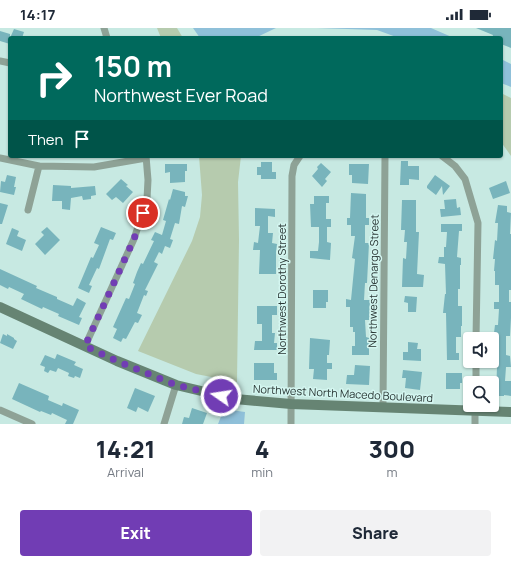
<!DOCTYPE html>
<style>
body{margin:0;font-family:Manrope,sans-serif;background:#f2f2f3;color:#1f2937;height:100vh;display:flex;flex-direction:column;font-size:15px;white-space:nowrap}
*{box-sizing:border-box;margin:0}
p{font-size:13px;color:#747a83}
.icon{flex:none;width:22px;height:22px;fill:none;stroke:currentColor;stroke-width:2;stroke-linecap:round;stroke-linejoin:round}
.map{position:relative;height:396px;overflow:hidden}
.side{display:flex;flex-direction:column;background:#fff;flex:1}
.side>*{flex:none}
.hud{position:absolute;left:8px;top:8px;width:495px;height:122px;border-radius:4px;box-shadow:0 1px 3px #0004;background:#00695c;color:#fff;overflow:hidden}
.tools{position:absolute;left:463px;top:304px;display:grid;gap:8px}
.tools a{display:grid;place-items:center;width:36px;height:36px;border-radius:4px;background:#fff;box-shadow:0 1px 3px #0004;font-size:20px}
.pin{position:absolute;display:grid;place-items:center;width:34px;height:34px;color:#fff;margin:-17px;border:2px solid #fff;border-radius:50%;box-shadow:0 1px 4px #0007}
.me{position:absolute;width:44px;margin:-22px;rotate:283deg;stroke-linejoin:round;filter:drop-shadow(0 0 3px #0008)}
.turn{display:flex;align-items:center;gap:14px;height:84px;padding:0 20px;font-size:18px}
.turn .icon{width:52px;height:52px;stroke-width:2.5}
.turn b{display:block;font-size:28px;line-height:34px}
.then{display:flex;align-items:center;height:38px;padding:0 20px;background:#0003;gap:8px;font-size:15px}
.eta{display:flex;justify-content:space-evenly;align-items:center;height:68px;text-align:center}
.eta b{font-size:24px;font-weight:800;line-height:28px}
.primary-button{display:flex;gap:8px;margin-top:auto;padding:8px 20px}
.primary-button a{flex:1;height:46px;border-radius:4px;background:#713db4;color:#fff;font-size:16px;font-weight:800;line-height:46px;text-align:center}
.primary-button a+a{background:#f2f2f3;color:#1f2937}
.status{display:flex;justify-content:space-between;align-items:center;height:28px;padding:0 20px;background:#fff;direction:ltr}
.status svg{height:11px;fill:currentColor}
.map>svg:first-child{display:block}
.green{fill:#b6cbae}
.water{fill:#8fc0d9}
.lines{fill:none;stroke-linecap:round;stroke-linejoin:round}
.stream{stroke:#8fc0d9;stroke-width:2}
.building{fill:#78b4bc}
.street{stroke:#8ea296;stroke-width:7}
.secondary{stroke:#668473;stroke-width:10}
.route{stroke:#713db4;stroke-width:7;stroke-dasharray:0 12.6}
.labels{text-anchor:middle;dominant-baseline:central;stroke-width:3;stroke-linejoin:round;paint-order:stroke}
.street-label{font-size:11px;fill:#283533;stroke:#d4f6f0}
</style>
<div class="status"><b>14:17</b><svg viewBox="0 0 49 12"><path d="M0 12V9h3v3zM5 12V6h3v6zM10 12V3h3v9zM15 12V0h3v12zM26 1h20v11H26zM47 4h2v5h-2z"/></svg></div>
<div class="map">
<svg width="511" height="396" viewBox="0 0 511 396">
<rect width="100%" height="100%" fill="#c7e9e2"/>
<path class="green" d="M 157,0 L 177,0 L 183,10 L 161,10 Z
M 501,65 L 511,70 L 511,128 L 501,114 Z
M 199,128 L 241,128 L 238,154 L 239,212 L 237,354 L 196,346 L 138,323 L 192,213 L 200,189 L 202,167 Z"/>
<path class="water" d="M 193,0 L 276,0 L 255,10 L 200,10 Z
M 317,0 L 431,0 L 454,10 L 399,10 L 377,2 Z
M 501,31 L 511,36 L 511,59 L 501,55 Z
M 224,381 L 245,384 L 244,396 L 218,396 Z"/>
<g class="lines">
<path class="stream" d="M 153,129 L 169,128"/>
</g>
<path class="building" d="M 476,0 L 511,0 L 511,20 L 501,16 L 501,10 L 492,10 L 493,7 Z
M 14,1 L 24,4 L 22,10 L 10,10 Z
M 0,3 L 10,6 L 10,16 L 0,13 Z
M 401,133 L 408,133 L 408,138 L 419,138 L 419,152 L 409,151 L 409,157 L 400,157 Z
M 261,134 L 272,134 L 272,144 L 276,144 L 276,151 L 261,151 L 261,147 L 257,147 L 257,139 L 261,139 Z
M 321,135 L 331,144 L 325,151 L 327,153 L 322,159 L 312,148 L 318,141 L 317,139 Z
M 165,136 L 187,136 L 187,143 L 185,143 L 185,154 L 170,155 L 170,144 L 165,145 Z
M 349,136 L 369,136 L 368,156 L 352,155 L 352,147 L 349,147 Z
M 7,147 L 16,149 L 14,159 L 16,159 L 14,167 L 0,164 L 1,153 L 5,154 Z
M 435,147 L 450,158 L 443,167 L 442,158 L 436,167 L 427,160 L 427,158 Z
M 121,151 L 128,157 L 126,158 L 133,164 L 123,175 L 116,169 L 112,172 L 106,166 Z
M 506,153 L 510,165 L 493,171 L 489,160 Z
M 53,157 L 71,158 L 71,160 L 95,158 L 96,167 L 91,168 L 91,171 L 83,172 L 82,168 L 71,170 L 70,182 L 62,181 L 62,173 L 52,173 Z
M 173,161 L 185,164 L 185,168 L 188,168 L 185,179 L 182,178 L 179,196 L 175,195 L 170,211 L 173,212 L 170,220 L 165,218 L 162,226 L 159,224 L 154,234 L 158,236 L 145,262 L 148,263 L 146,268 L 144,267 L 137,285 L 142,287 L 138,295 L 135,294 L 126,311 L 123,310 L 121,314 L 113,310 L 117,301 L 113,299 L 126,270 L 129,271 L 135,256 L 133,255 L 137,244 L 141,235 L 143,236 L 154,213 L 151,212 L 155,204 L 162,207 L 166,193 L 163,192 L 169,171 L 170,172 Z
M 351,165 L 366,166 L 366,190 L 369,190 L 369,197 L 365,197 L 365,215 L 369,215 L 367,255 L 365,255 L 364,272 L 370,272 L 369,292 L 365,292 L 366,309 L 369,310 L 369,327 L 352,327 L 352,318 L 355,318 L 355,304 L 353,304 L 353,299 L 350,299 L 350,279 L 346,279 L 346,271 L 351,272 L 355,231 L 352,230 L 355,208 L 351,208 L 351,197 L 347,197 L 347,190 L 350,190 Z
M 314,168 L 329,168 L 329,175 L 326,175 L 326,191 L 331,191 L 331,199 L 327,199 L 327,214 L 331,215 L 330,232 L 310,230 L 310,223 L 318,223 L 319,214 L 319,199 L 311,199 L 310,176 L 314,176 Z
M 456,171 L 457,180 L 460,179 L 461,187 L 441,189 L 440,181 L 445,181 L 444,172 Z
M 402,172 L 416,172 L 416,204 L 419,204 L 417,246 L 424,247 L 423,259 L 402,259 L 403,230 L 406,231 L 407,214 L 404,214 L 405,202 L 401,202 Z
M 0,175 L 8,177 L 2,196 L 0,196 Z
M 498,177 L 507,178 L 507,184 L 511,185 L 510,206 L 511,206 L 511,262 L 509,262 L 509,274 L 511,274 L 511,290 L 510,308 L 506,308 L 506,327 L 510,328 L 511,339 L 506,339 L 505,353 L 511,353 L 511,368 L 504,367 L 504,368 L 496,368 L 497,338 L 494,338 L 494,330 L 497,330 L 497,305 L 494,305 L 495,297 L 498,297 L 499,281 L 494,281 L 494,274 L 499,274 L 499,257 L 495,257 L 495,243 L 494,243 L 495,231 L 493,231 L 495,212 L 497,213 L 498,195 L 495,195 Z
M 255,180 L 275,181 L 275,189 L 268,188 L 268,205 L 273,205 L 272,215 L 277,216 L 276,224 L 276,246 L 259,246 L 260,222 L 253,222 L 254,214 L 258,215 L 260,198 L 255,198 Z
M 441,196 L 462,196 L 462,203 L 459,203 L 457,229 L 461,230 L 461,237 L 460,237 L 460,261 L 458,261 L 458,278 L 462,278 L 462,298 L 461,298 L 461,309 L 456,309 L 456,325 L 459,325 L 459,332 L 447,332 L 446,285 L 443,285 L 445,266 L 446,266 L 445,236 L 438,235 L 439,229 L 444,229 L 444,219 L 446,219 L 447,204 L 441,204 Z
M 47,199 L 60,212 L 45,227 L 35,216 L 44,207 L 41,204 Z
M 101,199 L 116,205 L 113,212 L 110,211 L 99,241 L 97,240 L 89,257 L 92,258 L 89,265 L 78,260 L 91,229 L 93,230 L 99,217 L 94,215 Z
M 12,200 L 19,203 L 17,208 L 26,212 L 22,223 L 6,216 Z
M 0,241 L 37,258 L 36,260 L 57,269 L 57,271 L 73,278 L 77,270 L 86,275 L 79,289 L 82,290 L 79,297 L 58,288 L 59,286 L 43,279 L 42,281 L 21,271 L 24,266 L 9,259 L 8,261 L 0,257 Z
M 313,262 L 328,262 L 328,274 L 326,274 L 326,280 L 313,280 Z
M 405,268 L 417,269 L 416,284 L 408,284 L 408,275 L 404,274 Z
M 257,278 L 277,278 L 277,287 L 272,287 L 272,305 L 275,305 L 274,315 L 277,315 L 277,322 L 254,322 L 255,313 L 262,313 L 262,296 L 257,296 Z
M 3,306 L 7,308 L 7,306 L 14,310 L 14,311 L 17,313 L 13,321 L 0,315 Z
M 310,310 L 330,312 L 329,327 L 327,327 L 327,335 L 332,335 L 332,341 L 327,341 L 327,352 L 313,351 L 314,341 L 309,341 Z
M 408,314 L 418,315 L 417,321 L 421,321 L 421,333 L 403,332 L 403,324 L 408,324 Z
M 57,326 L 76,334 L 74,337 L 83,341 L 80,350 L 75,348 L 74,350 L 68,348 L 69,345 L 58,340 L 56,344 L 50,342 L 48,345 L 44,343 L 45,339 L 40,337 L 45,327 L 55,331 Z
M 254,335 L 274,335 L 274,345 L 277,345 L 277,352 L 254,352 Z
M 355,337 L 370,338 L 369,357 L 346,356 L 347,347 L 354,347 Z
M 403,342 L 422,344 L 420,362 L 405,360 L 406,350 L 402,350 Z
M 446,345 L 462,345 L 462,355 L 460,355 L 460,361 L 446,361 Z
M 19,355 L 49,368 L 48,372 L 62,378 L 63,375 L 79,382 L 73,396 L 65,396 L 67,392 L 52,385 L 51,387 L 41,383 L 40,384 L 12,371 Z
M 135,360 L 155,368 L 148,384 L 138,379 L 136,384 L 127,380 Z
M 192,380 L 207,385 L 203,396 L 182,396 L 184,389 L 189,390 Z"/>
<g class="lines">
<path class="street" d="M 104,0 L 107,10
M 0,33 L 10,35
M 442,128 L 455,138 L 465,151 L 478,195 L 476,311
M 0,130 L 39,138 L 94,139 L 146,130
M 28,182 L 39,138
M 85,318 L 134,211 L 147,171 L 148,152 L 146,128
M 476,355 L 476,333
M 383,379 L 385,128
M 0,382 L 32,396
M 164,396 L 176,357
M 291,396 L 292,148 L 294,137 L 300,128
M 475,396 L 475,377"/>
<path class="secondary" d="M 0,279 L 117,333 L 176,357 L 235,371 L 291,376 L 511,384"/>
</g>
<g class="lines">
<path class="route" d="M 143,185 L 134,211 L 85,318 L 117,333 L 176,357 L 221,368"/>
</g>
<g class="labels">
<g class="street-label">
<text transform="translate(373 253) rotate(-89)">Northwest Denargo Street</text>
<text transform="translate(281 261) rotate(-90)">Northwest Dorothy Street</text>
<text transform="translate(343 365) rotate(3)">Northwest North Macedo Boulevard</text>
</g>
</g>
</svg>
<div class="tools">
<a><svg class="icon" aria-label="sound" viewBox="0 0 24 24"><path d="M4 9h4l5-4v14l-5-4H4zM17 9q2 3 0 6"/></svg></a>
<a><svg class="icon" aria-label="search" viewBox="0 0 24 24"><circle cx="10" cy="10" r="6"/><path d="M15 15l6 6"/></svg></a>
</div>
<div class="pin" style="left:143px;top:185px;background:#d93025"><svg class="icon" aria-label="arrive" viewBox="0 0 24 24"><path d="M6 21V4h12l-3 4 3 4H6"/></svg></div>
<svg class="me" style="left:221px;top:368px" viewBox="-20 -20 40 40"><circle r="17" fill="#713db4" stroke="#fff" stroke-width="3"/><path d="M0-11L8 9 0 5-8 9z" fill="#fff"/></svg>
<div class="hud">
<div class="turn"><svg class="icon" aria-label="right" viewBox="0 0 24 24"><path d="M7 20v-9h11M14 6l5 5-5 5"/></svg><div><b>150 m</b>Northwest Ever Road</div></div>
<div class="then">Then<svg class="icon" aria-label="arrive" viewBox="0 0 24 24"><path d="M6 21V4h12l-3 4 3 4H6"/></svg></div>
</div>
</div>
<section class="side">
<div class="eta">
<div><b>14:21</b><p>Arrival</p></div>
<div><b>4</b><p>min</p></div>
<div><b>300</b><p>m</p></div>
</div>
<div class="primary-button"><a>Exit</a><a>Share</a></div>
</section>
